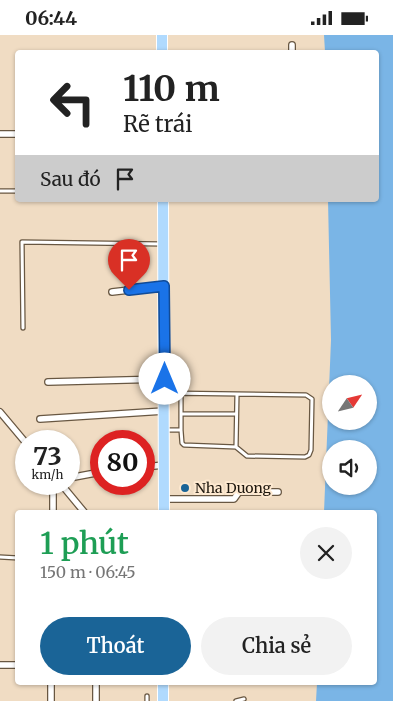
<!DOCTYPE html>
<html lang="vi">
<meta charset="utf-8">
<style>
body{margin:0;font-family:Merriweather,serif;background:#f2f2f2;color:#222;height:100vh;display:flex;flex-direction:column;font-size:19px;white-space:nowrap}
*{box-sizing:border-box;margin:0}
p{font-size:16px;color:#767676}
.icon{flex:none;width:28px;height:28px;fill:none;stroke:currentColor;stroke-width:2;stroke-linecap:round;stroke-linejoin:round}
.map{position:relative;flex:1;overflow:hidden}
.details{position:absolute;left:15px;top:475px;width:362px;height:175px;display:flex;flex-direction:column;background:#fff;border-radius:5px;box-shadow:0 1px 4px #0004}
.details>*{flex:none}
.guide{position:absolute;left:15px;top:15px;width:364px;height:152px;border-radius:5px;box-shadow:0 1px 4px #0004;background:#fff;color:#222;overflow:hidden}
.needle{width:32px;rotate:55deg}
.tools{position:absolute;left:322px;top:340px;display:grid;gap:10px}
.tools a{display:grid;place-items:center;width:55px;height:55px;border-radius:50%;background:#fff;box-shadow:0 1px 4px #0004;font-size:25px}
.speed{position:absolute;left:15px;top:395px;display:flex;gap:10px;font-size:25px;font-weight:700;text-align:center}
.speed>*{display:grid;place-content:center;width:65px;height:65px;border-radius:50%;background:#fff;box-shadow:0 1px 4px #0004;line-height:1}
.speed small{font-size:12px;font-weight:400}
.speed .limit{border:8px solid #d22;background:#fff;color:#111}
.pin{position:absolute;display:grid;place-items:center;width:42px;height:42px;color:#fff;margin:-51px -21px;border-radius:50% 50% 50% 0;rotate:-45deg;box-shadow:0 0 5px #0007}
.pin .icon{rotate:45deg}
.me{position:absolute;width:55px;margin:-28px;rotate:0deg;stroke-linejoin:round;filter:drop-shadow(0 0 4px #0008)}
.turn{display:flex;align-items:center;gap:18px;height:105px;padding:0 25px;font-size:22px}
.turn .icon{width:65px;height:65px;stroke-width:2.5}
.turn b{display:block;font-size:35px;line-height:42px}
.then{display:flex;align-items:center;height:48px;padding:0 25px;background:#0003;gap:10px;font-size:19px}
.round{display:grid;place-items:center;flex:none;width:52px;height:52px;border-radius:26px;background:#f2f2f2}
.overview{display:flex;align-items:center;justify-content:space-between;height:85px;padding:0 25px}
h1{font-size:30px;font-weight:600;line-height:38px;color:#1e9e55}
.primary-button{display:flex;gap:10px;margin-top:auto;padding:10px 25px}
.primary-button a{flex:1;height:58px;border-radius:30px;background:#1a6497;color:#fff;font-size:20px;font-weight:600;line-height:58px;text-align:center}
.primary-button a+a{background:#f2f2f2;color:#222}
.status{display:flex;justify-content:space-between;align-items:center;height:35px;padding:0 25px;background:#fff;direction:ltr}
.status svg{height:14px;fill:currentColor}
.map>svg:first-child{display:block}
.water{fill:#7ab5e6;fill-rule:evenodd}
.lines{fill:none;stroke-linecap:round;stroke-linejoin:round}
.service-casing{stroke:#685742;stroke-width:5.5}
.minor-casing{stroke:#685742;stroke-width:8}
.trunk-casing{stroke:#fff;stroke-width:12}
.service{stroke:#fff;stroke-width:3}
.minor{stroke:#fff;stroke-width:5.5}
.trunk{stroke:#b0dafe;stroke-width:10}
.route-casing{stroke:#114b97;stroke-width:12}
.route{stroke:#1a73e8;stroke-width:9}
.poi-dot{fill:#1a6497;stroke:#fee9d0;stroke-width:2}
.labels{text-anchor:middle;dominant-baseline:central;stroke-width:4;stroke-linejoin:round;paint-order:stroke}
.poi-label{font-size:14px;fill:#1e170e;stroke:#fee9d0;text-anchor:start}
</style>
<div class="status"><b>06:44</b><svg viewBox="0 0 49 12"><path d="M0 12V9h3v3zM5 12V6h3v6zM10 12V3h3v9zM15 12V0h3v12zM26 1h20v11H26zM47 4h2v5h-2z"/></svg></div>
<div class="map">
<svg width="393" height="666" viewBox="0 0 393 666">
<rect width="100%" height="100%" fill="#f0dcc3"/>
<path class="water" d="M 324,0 L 393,0 L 393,666 L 316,666 L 317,648 L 375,648 L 375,478 L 324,477 L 331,305 L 328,165 L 376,165 L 376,18 L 325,17 ZM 331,349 L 369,349 L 369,386 L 331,386 ZM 331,414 L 369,414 L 369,451 L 331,451 Z"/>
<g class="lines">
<defs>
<path id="service" d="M 0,156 L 18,156
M 23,293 L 22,207 L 161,209
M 165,358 L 306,360 L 312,364 L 311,415 L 309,420 L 305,422 L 247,421 L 236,412 L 184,410 L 182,408 L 181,395 L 165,395
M 181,379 L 181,359
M 181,395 L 181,379 L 236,379
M 236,412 L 237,359
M 0,522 L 18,523
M 147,666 L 147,661
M 236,666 L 244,664"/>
<path id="minor" d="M 292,10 L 292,18
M 0,99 L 18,99
M 112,257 L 164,251
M 48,347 L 165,344
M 0,377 L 26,408
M 40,384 L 164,376
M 144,432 L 164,430
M 69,443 L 101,437
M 61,449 L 85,478
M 53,458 L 53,478
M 164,464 L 234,464 L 239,457 L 278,457
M 0,630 L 18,630
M 51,648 L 51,666
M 96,648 L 96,666"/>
<path id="trunk" d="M 162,0 L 162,18
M 163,165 L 164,478
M 163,666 L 163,648"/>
</defs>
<use href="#service" class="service-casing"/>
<use href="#minor" class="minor-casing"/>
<use href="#trunk" class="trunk-casing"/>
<use href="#service" class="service"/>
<use href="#minor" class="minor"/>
<use href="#trunk" class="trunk"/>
</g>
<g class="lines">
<defs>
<path id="route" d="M 129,255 L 164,251 L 165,344"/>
</defs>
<use href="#route" class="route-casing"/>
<use href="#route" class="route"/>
</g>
<circle class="poi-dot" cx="185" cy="453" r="5"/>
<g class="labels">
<g class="poi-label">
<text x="195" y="453">Nha Duong</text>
</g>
</g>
</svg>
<div class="tools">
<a><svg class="needle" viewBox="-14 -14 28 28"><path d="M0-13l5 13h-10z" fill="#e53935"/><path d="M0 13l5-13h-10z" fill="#767676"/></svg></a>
<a><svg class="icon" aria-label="sound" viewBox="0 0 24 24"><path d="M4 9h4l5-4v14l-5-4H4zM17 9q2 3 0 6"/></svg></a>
</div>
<div class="speed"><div>73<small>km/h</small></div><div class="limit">80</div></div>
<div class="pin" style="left:129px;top:255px;background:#d93025"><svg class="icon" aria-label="arrive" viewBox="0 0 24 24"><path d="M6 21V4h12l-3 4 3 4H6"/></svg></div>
<svg class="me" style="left:165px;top:344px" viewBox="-20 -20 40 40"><circle r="19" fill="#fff"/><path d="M0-13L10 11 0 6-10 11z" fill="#1a73e8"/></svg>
<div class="guide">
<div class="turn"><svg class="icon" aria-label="left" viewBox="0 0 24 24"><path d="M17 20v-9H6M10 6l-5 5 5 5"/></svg><div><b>110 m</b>Rẽ trái</div></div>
<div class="then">Sau đó<svg class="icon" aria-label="arrive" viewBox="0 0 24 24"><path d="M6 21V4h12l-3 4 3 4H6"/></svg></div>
</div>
<section class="details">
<div class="overview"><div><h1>1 phút</h1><p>150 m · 06:45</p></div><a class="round"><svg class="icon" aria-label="close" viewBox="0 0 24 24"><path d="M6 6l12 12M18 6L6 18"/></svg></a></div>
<div class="primary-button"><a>Thoát</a><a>Chia sẻ</a></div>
</section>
</div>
